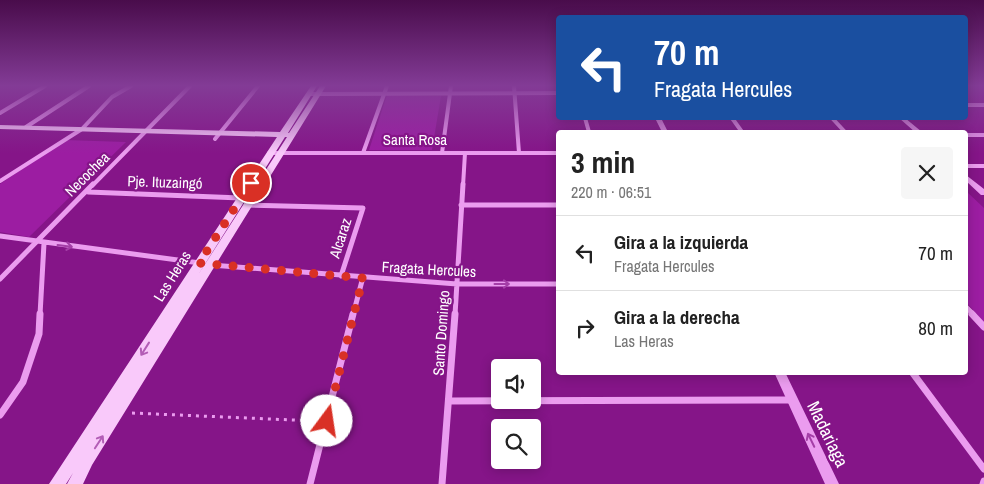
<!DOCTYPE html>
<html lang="es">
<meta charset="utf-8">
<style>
body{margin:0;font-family:"Archivo Narrow",sans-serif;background:#f6f6f6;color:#222;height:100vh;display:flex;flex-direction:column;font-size:19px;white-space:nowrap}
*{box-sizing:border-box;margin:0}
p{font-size:16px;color:#767676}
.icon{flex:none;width:28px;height:28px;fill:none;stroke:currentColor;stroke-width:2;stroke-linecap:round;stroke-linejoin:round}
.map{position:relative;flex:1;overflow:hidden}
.drawer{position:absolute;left:556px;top:130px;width:412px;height:245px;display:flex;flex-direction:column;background:#fff;border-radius:5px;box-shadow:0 2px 12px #0003}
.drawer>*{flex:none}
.banner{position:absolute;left:556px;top:15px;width:412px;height:105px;border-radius:5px;box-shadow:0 2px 12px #0003;background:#1a4fa0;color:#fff;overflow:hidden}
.buttons{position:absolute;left:491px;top:359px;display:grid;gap:10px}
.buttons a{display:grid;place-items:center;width:50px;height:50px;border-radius:5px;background:#fff;box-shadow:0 2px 12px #0003;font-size:25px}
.pin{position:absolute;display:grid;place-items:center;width:42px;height:42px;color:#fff;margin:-21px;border:2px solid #fff;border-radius:50%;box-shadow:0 1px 5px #0007}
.me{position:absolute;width:55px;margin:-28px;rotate:14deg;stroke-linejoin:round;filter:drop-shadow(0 0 4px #0008)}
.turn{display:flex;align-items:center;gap:18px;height:105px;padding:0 15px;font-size:22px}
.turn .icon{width:65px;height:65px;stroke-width:2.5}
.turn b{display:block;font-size:35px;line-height:42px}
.round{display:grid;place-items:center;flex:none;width:52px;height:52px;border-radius:5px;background:#f6f6f6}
.head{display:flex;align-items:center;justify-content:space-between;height:85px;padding:0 15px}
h1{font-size:30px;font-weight:700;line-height:38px}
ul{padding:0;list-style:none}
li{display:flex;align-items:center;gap:15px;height:75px;padding:0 15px;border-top:1px solid #e0e0e0}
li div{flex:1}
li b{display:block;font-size:19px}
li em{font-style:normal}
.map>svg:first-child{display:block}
.green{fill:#9c1da2}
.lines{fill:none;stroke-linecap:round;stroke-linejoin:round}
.path{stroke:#eb9cef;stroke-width:3;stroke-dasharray:3 5;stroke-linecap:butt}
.minor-far2{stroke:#eb9cef;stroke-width:4}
.minor-far1{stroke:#eb9cef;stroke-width:5}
.minor{stroke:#eb9cef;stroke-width:7}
.tertiary{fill:#eb9cef;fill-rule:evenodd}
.secondary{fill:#f9c9fa;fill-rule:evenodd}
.oneway{stroke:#a43ea7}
.oneway2{stroke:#b35db6}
.route{stroke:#d93025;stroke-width:9;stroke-dasharray:0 16.2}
.labels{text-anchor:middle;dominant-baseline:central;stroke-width:4.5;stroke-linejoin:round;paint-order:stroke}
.street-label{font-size:15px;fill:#fff;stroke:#851588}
.near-street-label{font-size:18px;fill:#fff;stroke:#851588}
</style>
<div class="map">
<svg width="984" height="484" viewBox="0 0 984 484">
<rect width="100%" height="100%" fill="#851588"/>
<path class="green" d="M 387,95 L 441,96 L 432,150 L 369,150 Z
M 65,140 L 126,142 L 29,237 L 0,232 L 0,184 Z
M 966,191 L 984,208 L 984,322 L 966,302 Z"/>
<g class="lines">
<path class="path" d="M 132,413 L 316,421"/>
<path class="minor-far2" d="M 514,86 L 519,153
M 309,94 L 559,93
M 966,105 L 984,105
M 0,113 L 45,86
M 585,118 L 589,132
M 732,118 L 742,132
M 832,118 L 845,132
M 26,127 L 89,86
M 665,132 L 672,132
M 966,135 L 984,135
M 215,139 L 258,86
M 363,153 L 387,86
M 442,153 L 451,86
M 966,166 L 984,166
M 0,181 L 82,129 L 112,97 L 131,86
M 92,186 L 190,86
M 463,186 L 465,153"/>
<path class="minor-far1" d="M 88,192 L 241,198
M 246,205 L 363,208 L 341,276
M 461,205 L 559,205
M 0,236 L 200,263
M 211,265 L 457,284 L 559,284
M 0,279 L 93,184
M 966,307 L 974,315
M 40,315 L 44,243
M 353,315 L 363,277
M 455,315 L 463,184"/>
<path class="minor" d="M 972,314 L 984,327
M 912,372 L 984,469
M 449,401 L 792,400
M 0,415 L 23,382 L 39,334 L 40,314
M 310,484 L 353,314
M 442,484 L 455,314
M 983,484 L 984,481"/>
<path class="tertiary" d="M 655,118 L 661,118 L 668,132 L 662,132 Z
M 899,118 L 905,118 L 922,132 L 915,132 Z
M 268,151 L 559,151 L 559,155 L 271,155 L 267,153 Z
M 966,175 L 984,189 L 984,195 L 981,195 L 966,181 Z
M 774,372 L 785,372 L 839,484 L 825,484 Z"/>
<path class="secondary" d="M 311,86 L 317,86 L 288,133 L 289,133 L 320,86 L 326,86 L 92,465 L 83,484 L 67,484 L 73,473 L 66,484 L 49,484 L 277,137 L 0,129 L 0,125 L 280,132 ZM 285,137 L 287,137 L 198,275 Z"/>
</g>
<defs><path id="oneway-shaft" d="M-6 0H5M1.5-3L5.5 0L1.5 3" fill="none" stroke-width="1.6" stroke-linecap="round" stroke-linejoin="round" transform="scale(1.25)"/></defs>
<g class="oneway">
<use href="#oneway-shaft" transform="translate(65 246) rotate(7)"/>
<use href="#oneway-shaft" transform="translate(502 284)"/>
<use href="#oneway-shaft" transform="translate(811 440) rotate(-116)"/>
</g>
<g class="oneway2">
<use href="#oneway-shaft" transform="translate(145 349) rotate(122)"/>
<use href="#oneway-shaft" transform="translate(99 442) rotate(-57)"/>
</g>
<linearGradient id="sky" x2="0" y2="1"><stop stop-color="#490c4b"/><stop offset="0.56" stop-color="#833b96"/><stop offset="1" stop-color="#833b96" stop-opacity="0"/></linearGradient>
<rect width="984" height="153" fill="url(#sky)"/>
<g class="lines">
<path class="route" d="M 251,183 L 199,263 L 363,278 L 327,421"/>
</g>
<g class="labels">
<g class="street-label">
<text x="415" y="139">Santa Rosa</text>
<text transform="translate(87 174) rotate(-45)">Necochea</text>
<text transform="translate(165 182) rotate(2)">Pje. Ituzaingó</text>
<text transform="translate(340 238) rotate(-72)">Alcaraz</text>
<text transform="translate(429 269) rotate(3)">Fragata Hercules</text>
<text transform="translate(172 276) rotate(-58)">Las Heras</text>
<text transform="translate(441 333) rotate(-86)">Santo Domingo</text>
</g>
<g class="near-street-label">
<text transform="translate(828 434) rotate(64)">Madariaga</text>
</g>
</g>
</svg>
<div class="buttons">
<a><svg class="icon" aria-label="sound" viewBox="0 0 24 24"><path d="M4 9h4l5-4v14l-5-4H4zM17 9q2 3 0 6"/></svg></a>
<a><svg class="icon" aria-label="search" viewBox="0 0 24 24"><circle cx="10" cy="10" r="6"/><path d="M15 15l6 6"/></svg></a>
</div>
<div class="pin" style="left:251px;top:183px;background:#d93025"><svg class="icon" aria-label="arrive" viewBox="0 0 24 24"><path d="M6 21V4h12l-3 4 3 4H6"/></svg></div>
<svg class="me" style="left:327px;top:421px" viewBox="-20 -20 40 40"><circle r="19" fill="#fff"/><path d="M0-13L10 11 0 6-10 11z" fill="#d93025"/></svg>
<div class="banner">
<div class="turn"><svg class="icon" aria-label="left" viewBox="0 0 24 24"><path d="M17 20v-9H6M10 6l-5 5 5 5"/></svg><div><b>70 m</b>Fragata Hercules</div></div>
</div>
<section class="drawer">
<div class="head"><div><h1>3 min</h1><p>220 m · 06:51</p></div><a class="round"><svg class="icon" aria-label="close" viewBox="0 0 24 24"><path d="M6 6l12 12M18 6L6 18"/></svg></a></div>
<ul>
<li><svg class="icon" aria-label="left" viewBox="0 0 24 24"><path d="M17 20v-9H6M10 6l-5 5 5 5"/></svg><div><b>Gira a la izquierda</b><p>Fragata Hercules</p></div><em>70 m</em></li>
<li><svg class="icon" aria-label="right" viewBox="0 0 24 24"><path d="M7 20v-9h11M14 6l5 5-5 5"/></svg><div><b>Gira a la derecha</b><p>Las Heras</p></div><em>80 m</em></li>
</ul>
</section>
</div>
